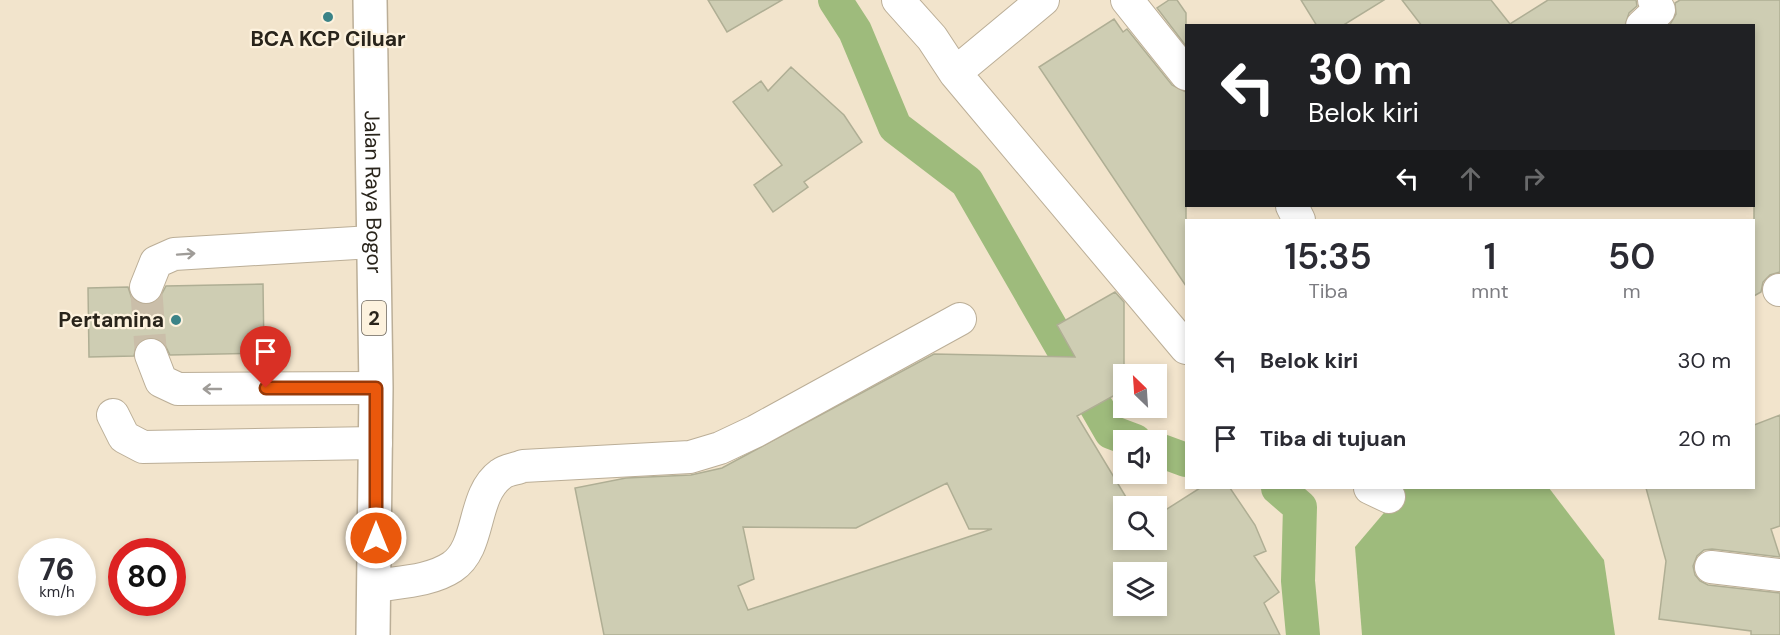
<!DOCTYPE html>
<html lang="id">
<style>
body{margin:0;font-family:"DM Sans",sans-serif;background:#f7f7f7;color:#2b2b33;height:100vh;display:flex;flex-direction:column;font-size:22px;white-space:nowrap}
*{box-sizing:border-box;margin:0}
p{font-size:20px;color:#7c7c81}
.icon{flex:none;width:33px;height:33px;fill:none;stroke:currentColor;stroke-width:2;stroke-linecap:round;stroke-linejoin:round}
.map{position:relative;flex:1;overflow:hidden}
.drawer{position:absolute;left:1185px;top:219px;width:570px;height:270px;display:flex;flex-direction:column;background:#fff;border-radius:0px;box-shadow:0 3px 9px #0003}
.drawer>*{flex:none}
.hud{position:absolute;left:1185px;top:24px;width:570px;height:183px;border-radius:0px;box-shadow:0 3px 9px #0003;background:#202124;color:#fff;overflow:hidden}
.needle{width:39px;rotate:335deg}
.buttons{position:absolute;left:1113px;top:364px;display:grid;gap:12px}
.buttons a{display:grid;place-items:center;width:54px;height:54px;border-radius:0px;background:#fff;box-shadow:0 3px 9px #0003;font-size:30px}
.speed{position:absolute;left:18px;top:538px;display:flex;gap:12px;font-size:30px;font-weight:700;text-align:center}
.speed>*{display:grid;place-content:center;width:78px;height:78px;border-radius:50%;background:#fff;box-shadow:0 3px 9px #0003;line-height:1}
.speed small{font-size:15px;font-weight:400}
.speed .limit{border:9px solid #d22;background:#fff;color:#111}
.pin{position:absolute;display:grid;place-items:center;width:51px;height:51px;color:#fff;margin:-62px -26px;border-radius:50% 50% 50% 0;rotate:-45deg;box-shadow:0 0 6px #0007}
.pin .icon{rotate:45deg}
.me{position:absolute;width:66px;margin:-33px;rotate:0deg;stroke-linejoin:round;filter:drop-shadow(0 0 4px #0008)}
.turn{display:flex;align-items:center;gap:21px;height:126px;padding:0 24px;font-size:27px}
.turn .icon{width:78px;height:78px;stroke-width:2.5}
.turn b{display:block;font-size:42px;line-height:51px}
.lanes{display:flex;align-items:center;height:57px;padding:0 24px;background:#0003;justify-content:center;gap:30px;direction:ltr}
.lanes .off{opacity:.35}
.eta{display:flex;justify-content:space-evenly;align-items:center;height:102px;text-align:center}
.eta b{font-size:36px;font-weight:600;line-height:42px}
ul{padding:0;list-style:none}
li{display:flex;align-items:center;gap:18px;height:78px;padding:0 24px}
li div{flex:1}
li b{display:block;font-size:22px}
li em{font-style:normal}
.map>svg:first-child{display:block}
.water{fill:#9ebb7c}
.lines{fill:none;stroke-linecap:round;stroke-linejoin:round}
.canal{stroke:#9ebb7c;stroke-width:34}
.building{fill:#cecdb3;stroke:#afae94;stroke-width:1.5;fill-rule:evenodd}
.minor-tunnel{stroke:#cabea9;stroke-width:32;stroke-dasharray:32 16;stroke-linecap:butt}
.minor-casing{stroke:#bbae97;stroke-width:34}
.highway-casing{stroke:#bbae97;stroke-width:36}
.minor{stroke:#fff;stroke-width:32}
.highway{stroke:#fff;stroke-width:33}
.oneway{stroke:#9f9c98}
.route-casing{stroke:#983908;stroke-width:15}
.route{stroke:#ea580c;stroke-width:10}
.poi-dot{fill:#3b8387;stroke:#fdf2de;stroke-width:2}
.labels{text-anchor:middle;dominant-baseline:central;stroke-width:4.5;stroke-linejoin:round;paint-order:stroke}
.shield{fill:#fdf2de;stroke:#696256;stroke-width:1.5}
.shield-label{font-size:20px;font-weight:bold;fill:#29241b}
.poi-label{font-size:21px;font-weight:bold;fill:#29241b;stroke:#fdf2de}
.street-label{font-size:21px;fill:#29241b;stroke:#fdf2de}
</style>
<div class="map">
<svg width="1780" height="635" viewBox="0 0 1780 635">
<rect width="100%" height="100%" fill="#f2e4cc"/>
<path class="water" d="M 1405,488 L 1549,488 L 1604,560 L 1615,635 L 1362,635 L 1355,547 Z"/>
<g class="lines">
<path class="canal" d="M 835,0 L 855,31 L 895,127 L 967,182 L 1111,432 L 1135,441
M 1156,449 L 1186,460
M 1278,488 L 1300,507 L 1298,581 L 1303,635"/>
</g>
<path class="building" d="M 708,0 L 782,0 L 727,32 Z
M 1169,0 L 1177,0 L 1186,13 L 1186,46 L 1157,8 Z
M 1301,0 L 1384,0 L 1342,26 L 1317,26 Z
M 1402,0 L 1491,0 L 1510,24 L 1548,0 L 1636,0 L 1637,6 L 1629,13 L 1625,26 L 1422,26 Z
M 1680,0 L 1780,0 L 1780,272 L 1770,275 L 1763,282 L 1761,292 L 1754,296 L 1754,26 L 1669,26 L 1676,14 L 1675,3 Z
M 1114,19 L 1123,32 L 1127,29 L 1172,85 L 1186,92 L 1186,286 L 1039,67 Z
M 791,67 L 844,115 L 862,142 L 804,182 L 808,187 L 773,212 L 754,185 L 782,165 L 733,102 L 761,81 L 768,91 Z
M 263,284 L 264,353 L 170,355 L 163,341 L 153,337 L 144,338 L 137,343 L 134,356 L 89,357 L 88,288 L 128,287 L 132,299 L 148,305 L 158,301 L 166,286 Z
M 1115,292 L 1124,302 L 1124,390 L 1077,416 L 1132,507 L 1124,507 L 1124,540 L 1156,540 L 1156,516 L 1200,488 L 1230,488 L 1255,525 L 1266,551 L 1254,556 L 1279,592 L 1264,603 L 1280,635 L 604,635 L 575,488 L 626,478 L 691,475 L 722,468 L 934,354 L 1075,357 L 1057,325 ZM 947,483 L 969,529 L 992,529 L 748,610 L 738,586 L 754,579 L 743,527 L 856,528 ZM 1124,573 L 1156,573 L 1156,606 L 1124,606 Z
M 1780,415 L 1780,526 L 1771,529 L 1780,557 L 1712,549 L 1704,550 L 1697,556 L 1693,566 L 1695,575 L 1700,581 L 1708,585 L 1780,593 L 1780,635 L 1751,635 L 1751,631 L 1659,619 L 1666,561 L 1646,488 L 1754,488 L 1754,425 Z"/>
<g class="lines">
<path class="minor-tunnel" d="M 146,287 L 151,355"/>
<defs>
<path id="minor" d="M 898,0 L 932,38 L 955,73 L 1186,348
M 1127,0 L 1186,74
M 1642,26 L 1659,10 L 1654,0
M 955,73 L 1043,0
M 1292,206 L 1299,220
M 146,287 L 156,262 L 174,254 L 372,242
M 1779,290 L 1780,290
M 151,355 L 161,381 L 178,389 L 376,388
M 113,415 L 124,437 L 143,447 L 376,443
M 1370,488 L 1389,497
M 1711,567 L 1780,575
M 376,586 C 400,582 431,581 452,567 C 482,547 471,496 501,474 C 506,470 516,469 523,466 L 690,457 L 720,448 L 756,431 L 960,319"/>
<g id="highway">
<path id="s1" d="M 370,0 L 376,388 L 373,635"/>
</g>
</defs>
<use href="#minor" class="minor-casing"/>
<use href="#highway" class="highway-casing"/>
<use href="#minor" class="minor"/>
<use href="#highway" class="highway"/>
</g>
<defs><path id="oneway-shaft" d="M-6 0H5M1.5-3L5.5 0L1.5 3" fill="none" stroke-width="1.6" stroke-linecap="round" stroke-linejoin="round" transform="scale(1.5)"/></defs>
<g class="oneway">
<use href="#oneway-shaft" transform="translate(186 254) rotate(-4)"/>
<use href="#oneway-shaft" transform="translate(212 389) rotate(180)"/>
</g>
<g class="lines">
<defs>
<path id="route" d="M 266,388 L 376,388 L 376,538"/>
</defs>
<use href="#route" class="route-casing"/>
<use href="#route" class="route"/>
</g>
<g class="poi-dot">
<circle cx="328" cy="17" r="6"/>
<circle cx="176" cy="320" r="6"/>
</g>
<g class="labels">
<rect class="shield" x="362" y="301" width="24" height="34" rx="4.5"/>
<g class="shield-label">
<text x="374" y="318">2</text>
</g>
<g class="poi-label">
<text x="328" y="39">BCA KCP Ciluar</text>
<text x="164" y="320" text-anchor="end">Pertamina</text>
</g>
<g class="street-label">
<text stroke="none"><textPath href="#s1" startOffset="192">Jalan Raya Bogor</textPath></text>
</g>
</g>
</svg>
<div class="buttons">
<a><svg class="needle" viewBox="-14 -14 28 28"><path d="M0-13l5 13h-10z" fill="#e53935"/><path d="M0 13l5-13h-10z" fill="#7c7c81"/></svg></a>
<a><svg class="icon" aria-label="sound" viewBox="0 0 24 24"><path d="M4 9h4l5-4v14l-5-4H4zM17 9q2 3 0 6"/></svg></a>
<a><svg class="icon" aria-label="search" viewBox="0 0 24 24"><circle cx="10" cy="10" r="6"/><path d="M15 15l6 6"/></svg></a>
<a><svg class="icon" aria-label="layers" viewBox="0 0 24 24"><path d="M12 4l9 5-9 5-9-5zM3 14l9 5 9-5"/></svg></a>
</div>
<div class="speed"><div>76<small>km/h</small></div><div class="limit">80</div></div>
<div class="pin" style="left:266px;top:388px;background:#d93025"><svg class="icon" aria-label="arrive" viewBox="0 0 24 24"><path d="M6 21V4h12l-3 4 3 4H6"/></svg></div>
<svg class="me" style="left:376px;top:538px" viewBox="-20 -20 40 40"><circle r="17" fill="#ea580c" stroke="#fff" stroke-width="3"/><path d="M0-11L8 9 0 5-8 9z" fill="#fff"/></svg>
<div class="hud">
<div class="turn"><svg class="icon" aria-label="left" viewBox="0 0 24 24"><path d="M17 20v-9H6M10 6l-5 5 5 5"/></svg><div><b>30 m</b>Belok kiri</div></div>
<div class="lanes"><svg class="icon" aria-label="left" viewBox="0 0 24 24"><path d="M17 20v-9H6M10 6l-5 5 5 5"/></svg><svg class="icon off" aria-label="ahead" viewBox="0 0 24 24"><path d="M12 20V5M6 11l6-6 6 6"/></svg><svg class="icon off" aria-label="right" viewBox="0 0 24 24"><path d="M7 20v-9h11M14 6l5 5-5 5"/></svg></div>
</div>
<section class="drawer">
<div class="eta">
<div><b>15:35</b><p>Tiba</p></div>
<div><b>1</b><p>mnt</p></div>
<div><b>50</b><p>m</p></div>
</div>
<ul>
<li><svg class="icon" aria-label="left" viewBox="0 0 24 24"><path d="M17 20v-9H6M10 6l-5 5 5 5"/></svg><div><b>Belok kiri</b></div><em>30 m</em></li>
<li><svg class="icon" aria-label="arrive" viewBox="0 0 24 24"><path d="M6 21V4h12l-3 4 3 4H6"/></svg><div><b>Tiba di tujuan</b></div><em>20 m</em></li>
</ul>
</section>
</div>
